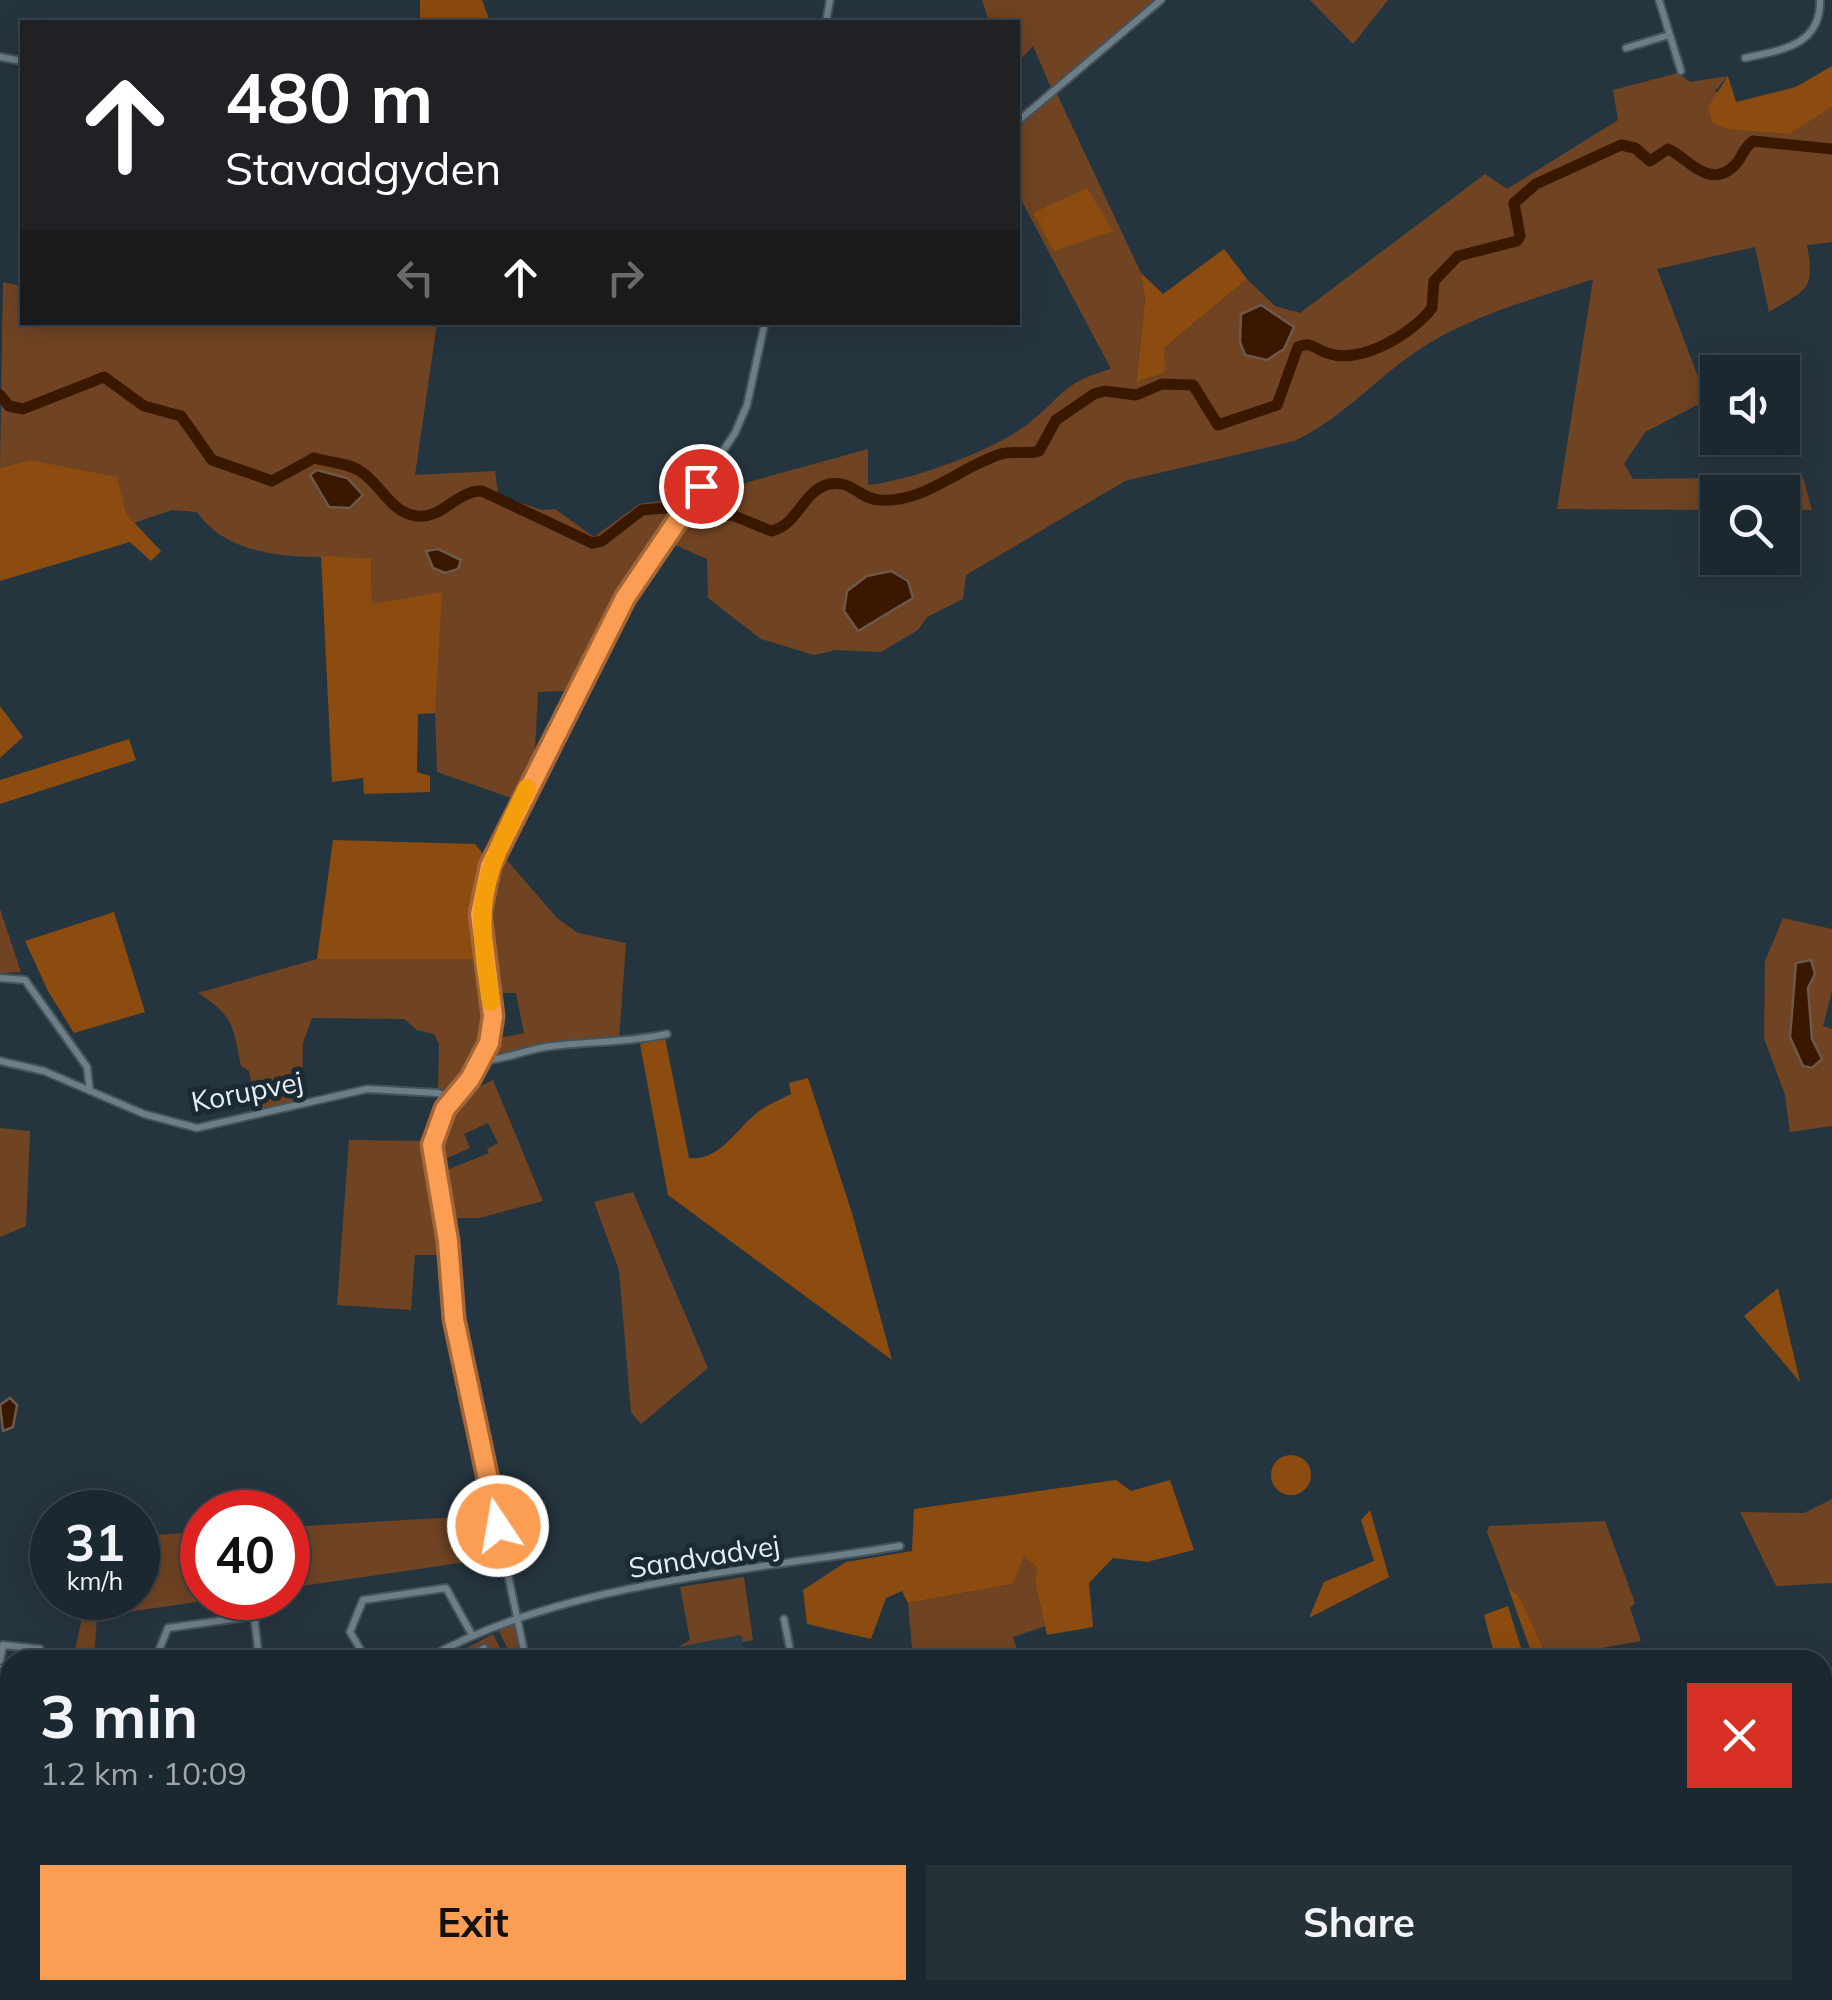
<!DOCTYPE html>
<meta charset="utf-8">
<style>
body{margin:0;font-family:Mulish,sans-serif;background:#253037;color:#f1f3f6;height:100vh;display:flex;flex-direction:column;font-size:38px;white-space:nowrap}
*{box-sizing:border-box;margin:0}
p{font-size:32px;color:#a0a6aa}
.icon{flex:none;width:55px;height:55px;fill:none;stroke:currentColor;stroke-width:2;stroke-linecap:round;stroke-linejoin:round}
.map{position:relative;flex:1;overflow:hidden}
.side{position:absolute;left:0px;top:1650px;width:1832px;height:350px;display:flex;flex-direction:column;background:#1c282f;border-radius:30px 30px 0 0;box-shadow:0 5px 25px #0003,0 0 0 2px #3a444b}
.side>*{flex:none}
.top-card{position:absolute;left:20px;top:20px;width:1000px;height:305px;border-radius:0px;box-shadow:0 5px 25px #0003,0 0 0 2px #3a444b;background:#202124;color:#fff;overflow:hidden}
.tools{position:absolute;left:1700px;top:355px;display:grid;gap:20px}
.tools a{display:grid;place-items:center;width:100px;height:100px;border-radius:0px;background:#1c282f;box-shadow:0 5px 25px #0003,0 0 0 2px #3a444b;font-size:50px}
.speed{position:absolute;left:30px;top:1490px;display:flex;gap:20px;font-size:50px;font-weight:700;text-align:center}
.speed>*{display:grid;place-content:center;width:130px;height:130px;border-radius:50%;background:#1c282f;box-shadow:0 5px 25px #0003,0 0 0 2px #3a444b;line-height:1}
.speed small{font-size:25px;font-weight:400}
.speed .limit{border:15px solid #d22;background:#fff;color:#111}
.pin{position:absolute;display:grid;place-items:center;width:85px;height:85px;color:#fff;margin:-42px;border:5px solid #fff;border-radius:50%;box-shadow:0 2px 10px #0007}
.me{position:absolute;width:110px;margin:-55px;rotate:348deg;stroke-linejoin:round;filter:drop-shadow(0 0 8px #0008)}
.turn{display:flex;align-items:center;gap:35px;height:210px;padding:0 40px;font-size:45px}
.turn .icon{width:130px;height:130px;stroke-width:2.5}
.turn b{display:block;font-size:70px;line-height:85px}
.lanes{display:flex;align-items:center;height:95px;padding:0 40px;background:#0003;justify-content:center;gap:50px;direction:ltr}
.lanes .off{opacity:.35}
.round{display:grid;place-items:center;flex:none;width:105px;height:105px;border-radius:0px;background:#253037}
.head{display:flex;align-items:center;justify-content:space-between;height:170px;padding:0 40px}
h1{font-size:60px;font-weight:700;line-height:75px}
.button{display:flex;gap:20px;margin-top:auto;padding:20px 40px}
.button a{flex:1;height:115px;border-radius:0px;background:#fc9d54;color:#111;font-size:40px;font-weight:700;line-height:115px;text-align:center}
.button a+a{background:#253037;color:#f1f3f6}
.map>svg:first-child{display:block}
.built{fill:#29404c}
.green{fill:#704423;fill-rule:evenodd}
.forest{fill:#8c4b0f}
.water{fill:#3a1800;stroke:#6d584a;stroke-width:2.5}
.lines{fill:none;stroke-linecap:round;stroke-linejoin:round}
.river{stroke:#3a1800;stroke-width:11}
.minor-casing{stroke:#45545b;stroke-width:10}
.major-casing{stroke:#45545b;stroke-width:12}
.minor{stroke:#6c7e88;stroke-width:6}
.major{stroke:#5b9bbd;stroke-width:9}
.route-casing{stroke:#a46637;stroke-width:25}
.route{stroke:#fc9d54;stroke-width:18}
.slow{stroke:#f59e0b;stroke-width:18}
.labels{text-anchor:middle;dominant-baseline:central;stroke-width:10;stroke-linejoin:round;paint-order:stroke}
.street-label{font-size:28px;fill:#e5eff5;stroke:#1b2b34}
</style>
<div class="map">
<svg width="1832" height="2000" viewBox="0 0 1832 2000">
<rect width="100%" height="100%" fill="#25353f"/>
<path class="built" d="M 742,1635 L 745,1660 L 679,1660 L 678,1647 Z"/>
<path class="green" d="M 982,0 L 1155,0 L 1051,88 L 1033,46 L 1018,62 L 1018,22 L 989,22 Z
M 1310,0 L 1388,0 L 1353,44 Z
M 1678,73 L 1690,82 L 1728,76 L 1715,91 L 1790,134 L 1832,107 L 1832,242 L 1807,245 C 1815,291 1807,289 1769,312 L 1755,247 L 1657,269 L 1707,400 L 1645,432 L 1624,464 L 1633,479 L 1803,477 L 1812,510 L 1783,510 L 1782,492 L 1718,492 L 1717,510 L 1557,509 L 1593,279 C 1534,299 1472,315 1420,349 C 1376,378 1342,419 1294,441 L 1125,481 L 966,575 L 963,599 L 927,617 L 918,630 L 881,652 L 836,650 L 814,655 L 761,639 L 708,598 L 707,559 L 668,542 L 700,499 L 707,510 L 722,506 L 720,490 L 868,449 L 868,485 C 912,480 993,451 1028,424 C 1064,395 1062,383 1111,369 L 1018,194 L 1018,127 L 1056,92 L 1141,273 L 1145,299 L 1136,381 L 1164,348 L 1247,279 L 1275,306 L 1300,313 L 1485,174 L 1507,189 L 1618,120 L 1613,90 Z
M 3,282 L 22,286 L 22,322 L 437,323 L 415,475 L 495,471 L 498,495 L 542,510 L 555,509 L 594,537 L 639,504 L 683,498 L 596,629 L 566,691 L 538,692 L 534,770 L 517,800 L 437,772 L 435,713 L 372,604 L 371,558 C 313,556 234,565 197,512 L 172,510 L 134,523 L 30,460 L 0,468 ZM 311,478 L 363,492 L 324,502 ZM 434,548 L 457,557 L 461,565 L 433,568 L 430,549 Z
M 504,857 L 557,918 L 578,933 L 626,943 L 619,1040 L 554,1041 L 495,1057 L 499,1038 L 524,1033 L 516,993 L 496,993 C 485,938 477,909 504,857 Z
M 0,909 L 21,972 L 0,973 Z
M 1783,918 L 1832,929 L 1832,991 L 1823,1026 L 1832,1029 L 1832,1126 L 1790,1132 L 1785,1095 L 1764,1038 L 1765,961 Z
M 317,959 L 477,959 C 486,1009 496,1054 452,1092 L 438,1088 L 439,1044 L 434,1034 L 417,1030 L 404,1019 L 312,1018 L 303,1043 L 302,1100 L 258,1111 L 249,1071 L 241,1066 C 233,1026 234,1016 198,993 Z
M 493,1080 L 543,1201 L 479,1218 L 449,1218 L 442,1172 L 489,1153 L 487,1149 L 498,1143 L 488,1123 L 464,1134 L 470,1148 L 440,1161 C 432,1126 461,1094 493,1080 Z
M 0,1128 L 30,1131 L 26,1226 L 0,1237 Z
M 349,1140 L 427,1141 L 446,1255 L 415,1255 L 411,1310 L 337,1305 Z
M 633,1192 L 708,1368 L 641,1424 L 631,1412 L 619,1270 L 594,1202 Z
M 1832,1499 L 1832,1583 L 1776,1586 L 1740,1512 L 1804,1513 Z
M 490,1515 L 501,1557 L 288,1588 L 288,1527 Z
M 1605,1521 L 1635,1603 L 1630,1608 L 1641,1641 L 1591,1650 L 1592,1656 L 1549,1660 L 1519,1596 L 1508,1587 L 1487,1532 L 1489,1526 Z
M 202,1532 L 202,1598 L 225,1598 L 106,1615 L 112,1598 L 138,1598 L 138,1536 Z
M 1023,1555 L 1037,1568 L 1035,1582 L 1045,1626 L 1013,1637 L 1018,1653 L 913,1660 L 908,1603 L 1013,1584 Z
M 744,1577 L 753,1640 L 743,1642 L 741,1635 L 678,1647 L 690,1640 L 680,1587 Z
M 82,1618 L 97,1618 L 94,1660 L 73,1660 Z
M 511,1624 L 516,1628 L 522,1660 L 513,1660 L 498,1629 L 432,1660 L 472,1637 Z
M 493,1634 L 506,1660 L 493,1660 L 483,1646 L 462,1658 L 444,1660 Z"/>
<path class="forest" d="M 420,0 L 482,0 L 489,19 L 420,18 Z
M 1832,66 L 1832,107 L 1790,134 L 1727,129 L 1712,122 L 1708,107 L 1728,76 L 1736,102 L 1796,87 Z
M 1087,188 L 1113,231 L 1054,251 L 1033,213 Z
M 1224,249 L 1247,279 L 1164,348 L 1165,372 L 1136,382 L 1145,299 L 1141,273 L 1163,294 Z
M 30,460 L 117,477 L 126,514 L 161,551 L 151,561 L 130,542 L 0,581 L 0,468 Z
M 321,556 L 371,558 L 372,604 L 442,592 L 435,713 L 418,714 L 417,772 L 430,776 L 430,792 L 364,794 L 363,778 L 332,782 Z
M 0,706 L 23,737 L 0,758 Z
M 129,739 L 136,760 L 0,804 L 0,780 Z
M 333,840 L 475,844 L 484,855 L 473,909 L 477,959 L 317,959 Z
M 114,912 L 145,1012 L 74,1033 L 48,991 L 25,941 Z
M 665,1038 L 689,1158 C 721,1162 738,1125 762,1109 C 771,1103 782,1099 791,1094 L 789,1083 L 808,1078 L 852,1213 L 892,1360 L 668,1195 L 640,1044 Z
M 1778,1288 L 1800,1382 L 1744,1316 Z
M1271 1475a20 20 0 1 1 40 0a20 20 0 1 1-40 0Z
M 1116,1480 L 1131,1491 L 1170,1480 L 1194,1550 L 1147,1562 L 1113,1558 L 1089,1583 L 1093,1627 L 1047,1635 L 1035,1582 L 1037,1568 L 1024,1556 L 1013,1584 L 908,1603 L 902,1591 L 886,1598 L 871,1639 L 807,1624 L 803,1590 L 846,1562 L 912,1551 L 914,1509 Z
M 1370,1510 L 1389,1577 L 1309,1618 L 1324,1582 L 1374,1561 L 1361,1520 Z
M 1508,1587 L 1519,1596 L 1549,1660 L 1534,1660 Z
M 1508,1606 L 1523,1654 L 1495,1657 L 1484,1615 Z"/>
<path class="water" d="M 1261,305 L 1294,327 L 1284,349 L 1267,360 L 1245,355 L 1240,342 L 1241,314 Z
M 317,470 L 347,478 L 363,495 L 350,508 L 329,507 L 310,475 Z
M 438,549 L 461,560 L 458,569 L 445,573 L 433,568 L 426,551 Z
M 891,571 L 908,581 L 913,598 L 858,631 L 844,611 L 847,591 L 867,576 Z
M 1811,960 L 1815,974 L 1808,988 L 1812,1039 L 1822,1059 L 1812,1068 L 1803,1066 L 1790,1037 L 1796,963 Z
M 10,1398 L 17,1405 L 13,1427 L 3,1431 L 0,1405 Z"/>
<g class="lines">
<path class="river" d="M 0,395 L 9,406 L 23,409 L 104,377 L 144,406 L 181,416 L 212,460 L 272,481 L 314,458 C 328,462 348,463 360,471 C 381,484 390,512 416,516 C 442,520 457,490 482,491 L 592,543 L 602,541 L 642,510 L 677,507 L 694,518 L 732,515 L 771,531 C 799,525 802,490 830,484 C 852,480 860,499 879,500 C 924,504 961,466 1001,454 C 1013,450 1027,455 1039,451 L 1056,420 L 1094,394 L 1105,391 L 1136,395 L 1162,384 L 1193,385 L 1218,425 L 1277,405 L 1298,347 C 1311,341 1315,349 1327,353 C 1361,365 1412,334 1432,308 L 1434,281 L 1458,256 L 1517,241 L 1520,236 L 1514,203 L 1536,184 L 1621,145 L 1635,148 L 1650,161 L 1668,149 C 1688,158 1708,189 1733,167 C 1742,159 1743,148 1753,141 L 1832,149"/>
<defs>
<path id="minor" d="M 1659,0 L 1681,71
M 826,22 L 830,0
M 1626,48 L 1669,35
M 0,57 L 22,61
M 1745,58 C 1781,50 1821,46 1820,0
M 1018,121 L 1161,0
M 0,978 L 25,980 L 87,1067 L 90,1091
M 483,1060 C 506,1060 524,1050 546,1047 C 587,1041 627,1043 667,1034
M 0,1061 L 44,1071 L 144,1114 L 197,1128 L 367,1089 L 438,1093 L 453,1099
M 784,1619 L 792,1660
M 155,1660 L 168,1628 L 254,1616 L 258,1649 L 245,1660
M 367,1660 L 350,1632 L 363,1600 L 446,1588 L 471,1633
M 425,1660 C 557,1583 749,1571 900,1546
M 464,1660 L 484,1648
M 526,1660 L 454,1319 C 452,1301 453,1283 451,1265 C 448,1227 422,1157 437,1123 C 453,1086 488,1068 492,1025 C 498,967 469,931 489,867 L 625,598 L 735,433 L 747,405 L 765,322
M 0,1661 L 3,1645 L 40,1649 L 37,1660
M 0,1668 L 10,1671
M 0,1721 L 10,1723
M 1822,1731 L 1832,1731
M 0,1812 L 10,1757
M 1822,1814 L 1832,1832
M 0,1833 L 10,1834
M 1822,1942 L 1832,1945
M 46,1990 L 47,2000
M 108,1990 L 114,2000
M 377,1990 L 383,2000
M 0,1996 L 4,1996 L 3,1939
M 355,2000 L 373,1990"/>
<path id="major" d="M 1822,1678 L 1832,1677
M 207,2000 L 224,1990"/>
</defs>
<use href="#minor" class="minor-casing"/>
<use href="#major" class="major-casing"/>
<use href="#minor" class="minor"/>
<use href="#major" class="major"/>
</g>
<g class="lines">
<defs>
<path id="route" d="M 498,1526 L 454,1319 L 448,1241 L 432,1145 L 445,1109 L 470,1079 L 489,1043 L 493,1016 L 480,914 L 490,866 L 625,598 L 701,486"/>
</defs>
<use href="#route" class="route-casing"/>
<use href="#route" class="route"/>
<path class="slow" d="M 491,1002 C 474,895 481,883 527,788"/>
</g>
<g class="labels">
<g class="street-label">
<text transform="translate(247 1091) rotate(-11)">Korupvej</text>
<text transform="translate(704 1556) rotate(-9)">Sandvadvej</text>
</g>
</g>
</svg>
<div class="tools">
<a><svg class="icon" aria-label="sound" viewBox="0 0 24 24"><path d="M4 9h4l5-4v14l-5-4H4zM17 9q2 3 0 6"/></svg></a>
<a><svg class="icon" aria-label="search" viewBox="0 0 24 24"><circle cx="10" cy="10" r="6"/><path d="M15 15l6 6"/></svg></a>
</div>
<div class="speed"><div>31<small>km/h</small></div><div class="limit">40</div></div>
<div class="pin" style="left:701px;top:486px;background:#d93025"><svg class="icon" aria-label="arrive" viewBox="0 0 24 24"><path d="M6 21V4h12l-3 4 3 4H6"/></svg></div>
<svg class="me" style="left:498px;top:1526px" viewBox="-20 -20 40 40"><circle r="17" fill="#fc9d54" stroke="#fff" stroke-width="3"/><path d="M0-11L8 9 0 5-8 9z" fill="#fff"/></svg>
<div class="top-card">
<div class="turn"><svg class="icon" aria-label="ahead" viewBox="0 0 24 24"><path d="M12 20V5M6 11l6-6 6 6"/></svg><div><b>480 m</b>Stavadgyden</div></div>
<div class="lanes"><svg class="icon off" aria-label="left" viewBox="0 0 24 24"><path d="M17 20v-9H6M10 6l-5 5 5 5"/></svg><svg class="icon" aria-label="ahead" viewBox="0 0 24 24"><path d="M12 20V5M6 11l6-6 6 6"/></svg><svg class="icon off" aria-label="right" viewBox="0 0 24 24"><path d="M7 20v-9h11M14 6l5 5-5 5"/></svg></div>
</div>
<section class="side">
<div class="head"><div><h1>3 min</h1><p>1.2 km · 10:09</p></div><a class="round" style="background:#d93025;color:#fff"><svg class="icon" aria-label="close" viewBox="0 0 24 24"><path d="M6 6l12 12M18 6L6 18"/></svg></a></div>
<div class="button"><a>Exit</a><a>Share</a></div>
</section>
</div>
